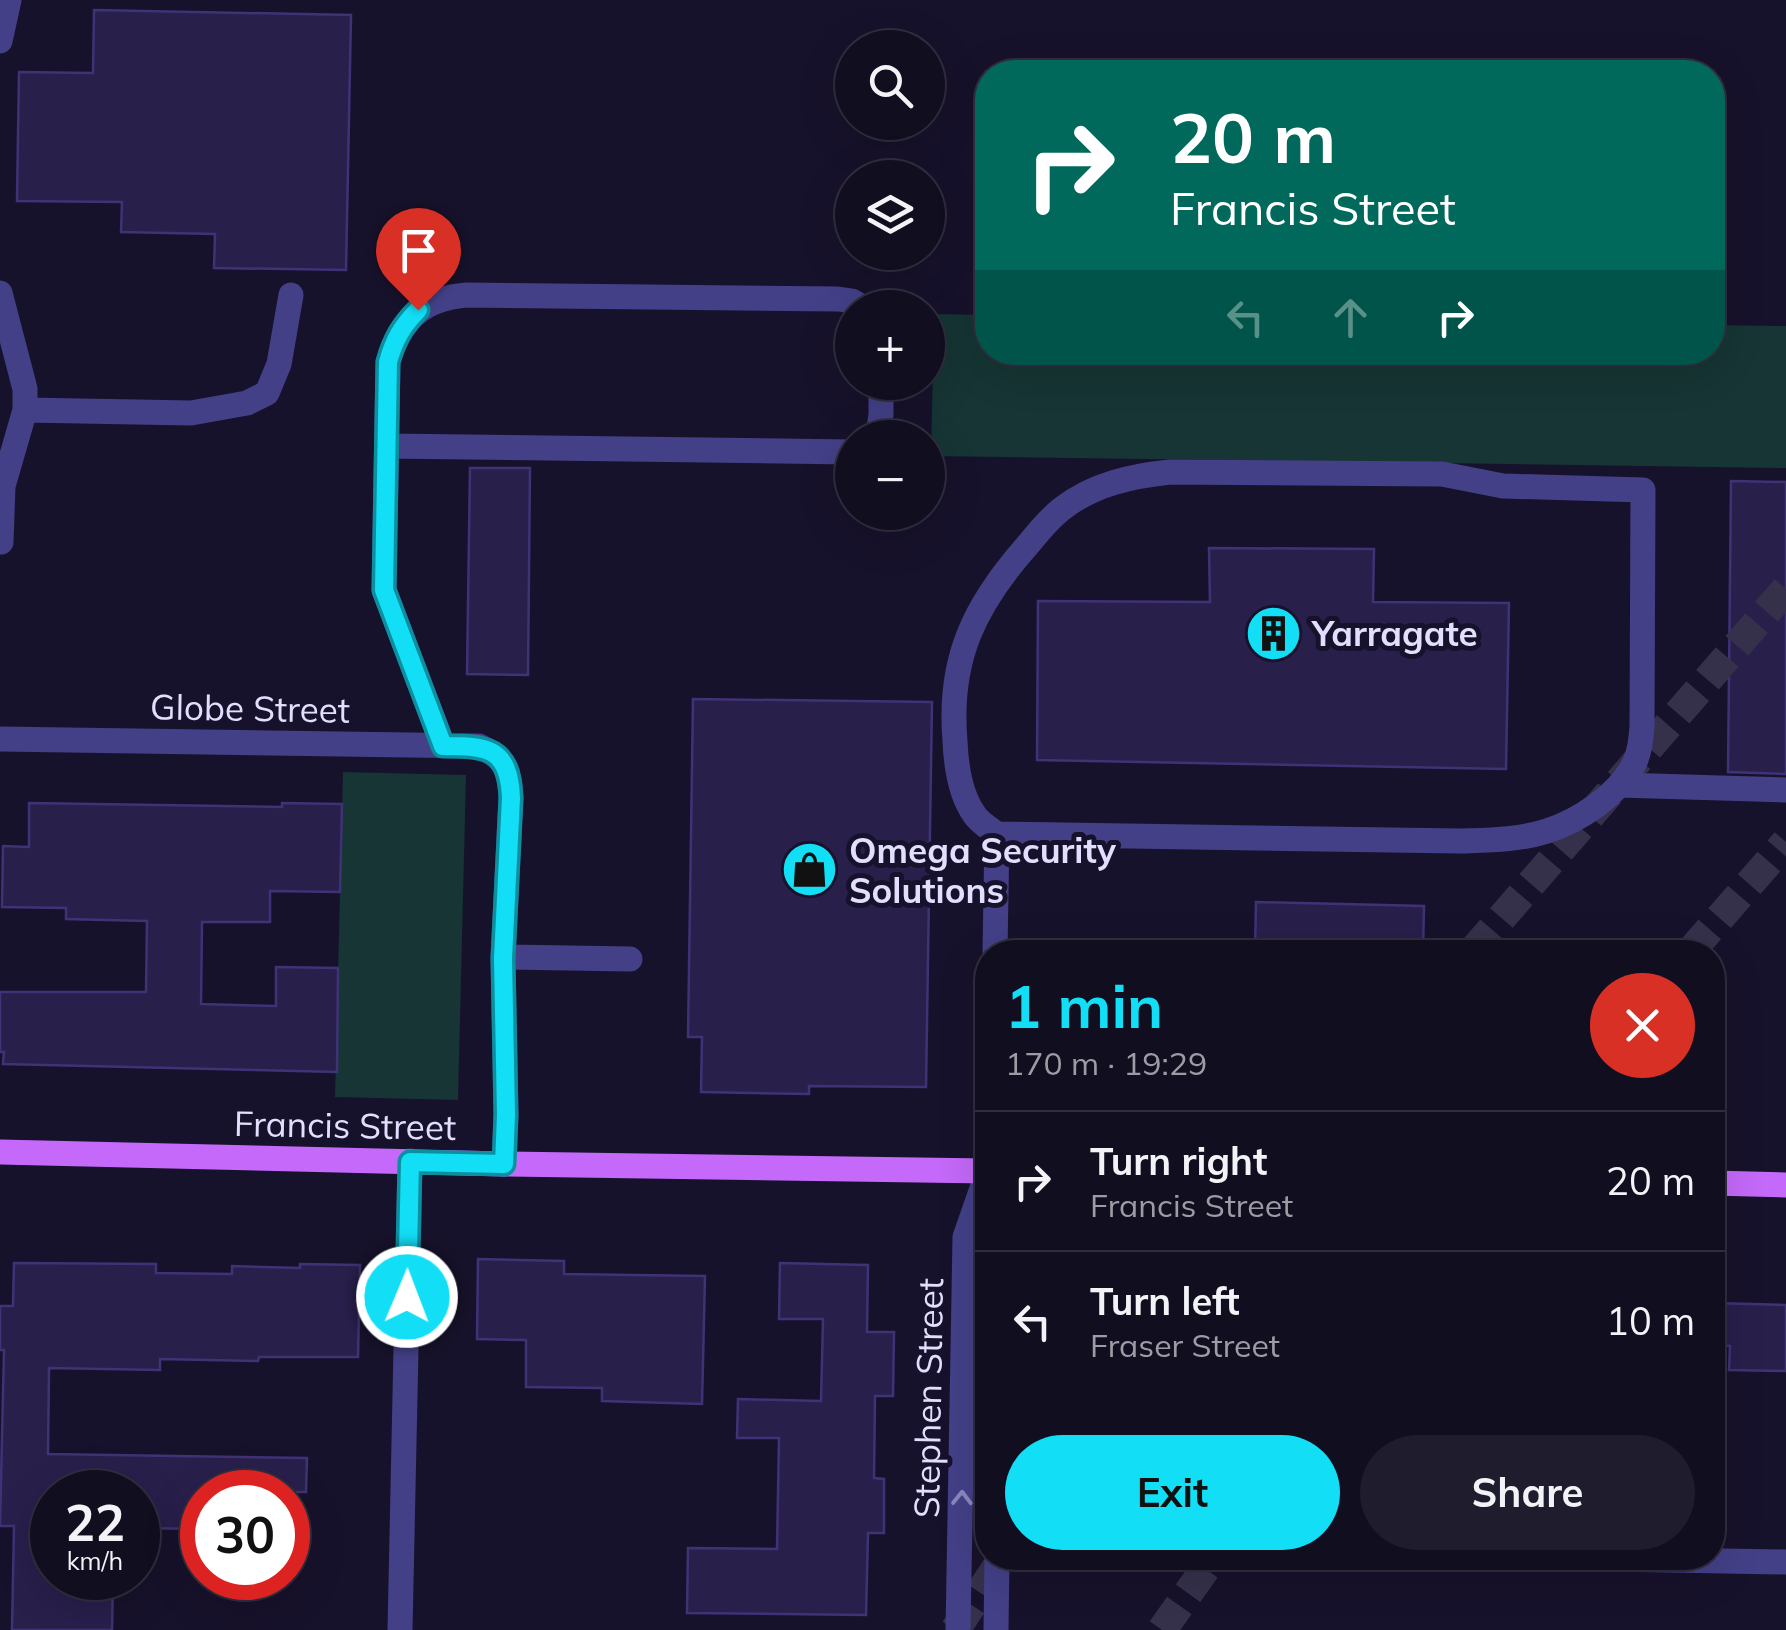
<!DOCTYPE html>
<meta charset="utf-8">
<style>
body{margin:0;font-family:Mulish,sans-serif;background:#1e1c2d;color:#f1f3f6;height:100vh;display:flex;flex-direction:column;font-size:38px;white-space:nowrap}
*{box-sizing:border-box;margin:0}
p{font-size:32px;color:#9c9ca5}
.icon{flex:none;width:55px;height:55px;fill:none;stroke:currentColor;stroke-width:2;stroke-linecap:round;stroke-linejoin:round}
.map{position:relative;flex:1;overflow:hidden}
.side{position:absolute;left:975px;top:940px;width:750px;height:630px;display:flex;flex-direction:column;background:#110e20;border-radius:40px;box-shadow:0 10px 40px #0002,0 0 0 2px #302e3e}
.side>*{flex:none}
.top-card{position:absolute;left:975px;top:60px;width:750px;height:305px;border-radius:40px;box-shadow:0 10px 40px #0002,0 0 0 2px #302e3e;background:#00695c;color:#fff;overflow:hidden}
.buttons{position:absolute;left:835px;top:30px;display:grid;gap:20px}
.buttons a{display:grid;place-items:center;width:110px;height:110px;border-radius:50%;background:#110e20;box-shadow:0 10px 40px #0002,0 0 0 2px #302e3e;font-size:50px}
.speed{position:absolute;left:30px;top:1470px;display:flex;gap:20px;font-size:50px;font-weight:700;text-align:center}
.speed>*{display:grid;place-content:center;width:130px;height:130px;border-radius:50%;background:#110e20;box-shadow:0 10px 40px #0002,0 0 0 2px #302e3e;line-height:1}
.speed small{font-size:25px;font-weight:400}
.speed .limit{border:15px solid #d22;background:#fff;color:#111}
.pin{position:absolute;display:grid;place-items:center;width:85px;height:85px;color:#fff;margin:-102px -42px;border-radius:50% 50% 50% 0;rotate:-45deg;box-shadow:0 0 10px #0007}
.pin .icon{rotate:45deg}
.me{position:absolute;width:110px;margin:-55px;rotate:1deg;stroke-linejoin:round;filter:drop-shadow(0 0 8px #0008)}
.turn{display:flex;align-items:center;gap:35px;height:210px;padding:0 30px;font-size:45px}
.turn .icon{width:130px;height:130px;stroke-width:2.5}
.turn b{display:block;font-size:70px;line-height:85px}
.lanes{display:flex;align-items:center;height:95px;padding:0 30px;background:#0003;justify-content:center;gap:50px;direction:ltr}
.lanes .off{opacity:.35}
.round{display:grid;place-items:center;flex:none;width:105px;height:105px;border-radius:52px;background:#1e1c2d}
.head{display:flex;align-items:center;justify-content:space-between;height:170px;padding:0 30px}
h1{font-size:60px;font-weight:700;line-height:75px;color:#12def6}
.primary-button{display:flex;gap:20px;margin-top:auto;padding:20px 30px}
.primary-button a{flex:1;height:115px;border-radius:60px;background:#12def6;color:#111;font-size:40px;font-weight:700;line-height:115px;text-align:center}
.primary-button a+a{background:#1e1c2d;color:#f1f3f6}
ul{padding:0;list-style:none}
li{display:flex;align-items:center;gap:30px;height:140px;padding:0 30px;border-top:2px solid #302e3e}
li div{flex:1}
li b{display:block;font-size:38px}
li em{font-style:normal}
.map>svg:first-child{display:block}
.green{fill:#163534}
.building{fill:#281f4b;stroke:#403276;stroke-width:2.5}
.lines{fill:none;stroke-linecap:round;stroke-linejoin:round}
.highway-tunnel{stroke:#35314b;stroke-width:30;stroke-dasharray:30 15;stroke-linecap:butt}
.minor{stroke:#434088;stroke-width:25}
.major{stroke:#c469f9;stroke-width:25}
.oneway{stroke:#8b87bd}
.route-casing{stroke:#0c90a0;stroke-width:25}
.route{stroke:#12def6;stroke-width:18}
.labels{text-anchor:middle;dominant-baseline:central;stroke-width:10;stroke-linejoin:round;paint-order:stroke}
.poi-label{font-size:35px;font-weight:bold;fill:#e2defe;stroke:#17122b;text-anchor:start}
.street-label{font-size:35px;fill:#e2defe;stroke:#17122b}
</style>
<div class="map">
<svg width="1786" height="1630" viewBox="0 0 1786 1630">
<rect width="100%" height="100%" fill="#17122b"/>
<path class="green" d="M 934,314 L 987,315 L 988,352 L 1712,352 L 1713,325 L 1786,326 L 1786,468 L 931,456 Z
M 343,772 L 466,775 L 458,1100 L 335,1097 Z"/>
<path class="building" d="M 94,10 L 351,15 L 346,270 L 214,268 L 215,234 L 121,232 L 122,202 L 17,201 L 19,72 L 93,73 Z
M 470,468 L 530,468 L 528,675 L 467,674 Z
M 1731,481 L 1786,482 L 1786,774 L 1728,772 Z
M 1209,548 L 1374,549 L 1373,602 L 1509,603 L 1506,769 L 1037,760 L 1038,601 L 1210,602 Z
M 693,699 L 932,702 L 926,1087 L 809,1086 L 809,1094 L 701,1092 L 702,1037 L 688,1037 Z
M 29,803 L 282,807 L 282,803 L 342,804 L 340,892 L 270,891 L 270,922 L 202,922 L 201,1004 L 276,1006 L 276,967 L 338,968 L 337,1072 L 3,1064 L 4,1052 L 0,1052 L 0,992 L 146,992 L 147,921 L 66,919 L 66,908 L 2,907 L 3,846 L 29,847 Z
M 1256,902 L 1424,906 L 1423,952 L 1255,952 Z
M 478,1259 L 564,1261 L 564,1274 L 705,1276 L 702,1404 L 602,1401 L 602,1388 L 526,1387 L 526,1340 L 477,1339 Z
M 14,1263 L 156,1264 L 156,1273 L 232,1274 L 232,1266 L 300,1268 L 300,1264 L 360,1265 L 358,1357 L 259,1357 L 258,1361 L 160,1359 L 160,1370 L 49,1368 L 48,1454 L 307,1458 L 306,1492 L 202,1492 L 202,1529 L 138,1528 L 138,1492 L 52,1492 L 52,1578 L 113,1578 L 112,1630 L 12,1630 L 14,1526 L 0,1526 L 4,1350 L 0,1350 L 0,1306 L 13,1306 Z
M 780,1263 L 868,1265 L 867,1332 L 894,1332 L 893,1396 L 875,1396 L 874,1478 L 884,1479 L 884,1533 L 868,1533 L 866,1615 L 687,1613 L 688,1548 L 777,1549 L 779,1438 L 737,1438 L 738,1399 L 821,1401 L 823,1319 L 779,1319 Z
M 1712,1303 L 1786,1305 L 1786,1371 L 1729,1370 L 1730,1346 L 1712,1345 Z"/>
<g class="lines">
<path class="highway-tunnel" d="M 1472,952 L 1786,589
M 1690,952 L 1786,842
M 955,1630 L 1003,1558
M 1162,1630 L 1213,1558"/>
<path class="minor" d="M 0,41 L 9,0
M 0,293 L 25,389 L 25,410
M 878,438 L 881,414 L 881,382
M 387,446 L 852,452
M 1170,472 L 1442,474 L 1503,486 L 1643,490 L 1642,726 C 1641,739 1640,752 1634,764 C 1618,795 1579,821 1547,831 C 1519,840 1489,840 1460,841 L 997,834 C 989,828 979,822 974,814 C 960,794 956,765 955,741 C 948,660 974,606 1026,547 C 1037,534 1049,518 1063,508 C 1094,484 1132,476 1170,472 Z
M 1,542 L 3,486 L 25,410 L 191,413 L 247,403 L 267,393 L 279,364 L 291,295
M 0,739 L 479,746 C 506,759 510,769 511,798 L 503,957 L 506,1115 L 504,1164
M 443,745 L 384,590 L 388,362 C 400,320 423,298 467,295 L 838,299 L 852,301 L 864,308
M 1619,785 L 1786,790
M 995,952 L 997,834
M 503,957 L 630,959
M 1557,1558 L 1786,1562
M 400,1630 L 410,1161
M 958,1630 L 965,1237 L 988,1171
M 996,1630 L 997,1558"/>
<path class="major" d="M 0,1152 L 504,1164 L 988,1171
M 1712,1183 L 1786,1185"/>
</g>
<defs><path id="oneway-chevron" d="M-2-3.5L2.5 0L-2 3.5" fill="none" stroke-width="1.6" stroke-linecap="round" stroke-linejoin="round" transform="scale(2.5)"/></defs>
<use class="oneway" href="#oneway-chevron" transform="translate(962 1498) rotate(-89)"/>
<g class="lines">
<defs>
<path id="route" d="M 407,1297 L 410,1162 L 504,1164 L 506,1115 L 503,958 L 511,798 C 509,747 487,746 443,746 L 384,590 L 388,362 C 394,340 402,326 418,310"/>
</defs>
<use href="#route" class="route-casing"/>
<use href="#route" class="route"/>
</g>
<defs>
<symbol id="building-disc" viewBox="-11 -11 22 22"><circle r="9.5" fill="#12def6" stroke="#17122b"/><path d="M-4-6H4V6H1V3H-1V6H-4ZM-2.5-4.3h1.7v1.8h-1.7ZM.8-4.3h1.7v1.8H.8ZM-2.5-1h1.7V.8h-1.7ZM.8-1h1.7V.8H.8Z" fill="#111"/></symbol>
<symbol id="shop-disc" viewBox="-11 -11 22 22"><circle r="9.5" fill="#12def6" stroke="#17122b"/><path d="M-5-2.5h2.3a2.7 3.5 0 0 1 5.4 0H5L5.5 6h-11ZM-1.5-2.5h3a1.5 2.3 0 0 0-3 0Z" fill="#111"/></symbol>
</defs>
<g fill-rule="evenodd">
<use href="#building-disc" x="1242" y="602" width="63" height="63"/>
<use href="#shop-disc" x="778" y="838" width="63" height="63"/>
</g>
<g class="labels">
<g class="poi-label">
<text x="1312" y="633">Yarragate</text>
<text x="849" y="850">Omega Security<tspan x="849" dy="40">Solutions</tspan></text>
</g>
<g class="street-label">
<text transform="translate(250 708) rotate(1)">Globe Street</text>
<text transform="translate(345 1125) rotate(1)">Francis Street</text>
<text transform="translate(928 1398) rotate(-89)">Stephen Street</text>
</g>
</g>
</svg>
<div class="buttons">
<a><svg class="icon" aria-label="search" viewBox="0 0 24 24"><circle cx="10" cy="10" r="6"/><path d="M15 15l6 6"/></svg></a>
<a><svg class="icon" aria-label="layers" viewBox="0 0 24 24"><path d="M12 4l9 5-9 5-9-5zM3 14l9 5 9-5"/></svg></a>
<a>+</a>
<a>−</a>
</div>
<div class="speed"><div>22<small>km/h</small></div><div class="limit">30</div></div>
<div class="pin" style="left:418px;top:310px;background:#d93025"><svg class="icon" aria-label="arrive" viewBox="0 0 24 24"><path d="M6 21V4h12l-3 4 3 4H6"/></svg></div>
<svg class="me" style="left:407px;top:1297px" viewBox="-20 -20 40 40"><circle r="17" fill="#12def6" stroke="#fff" stroke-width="3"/><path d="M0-11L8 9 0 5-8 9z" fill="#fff"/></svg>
<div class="top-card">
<div class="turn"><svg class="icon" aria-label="right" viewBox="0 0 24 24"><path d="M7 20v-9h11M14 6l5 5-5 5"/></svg><div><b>20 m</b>Francis Street</div></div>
<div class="lanes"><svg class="icon off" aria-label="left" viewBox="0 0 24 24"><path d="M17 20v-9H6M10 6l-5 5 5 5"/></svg><svg class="icon off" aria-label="ahead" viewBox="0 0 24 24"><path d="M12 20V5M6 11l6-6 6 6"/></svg><svg class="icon" aria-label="right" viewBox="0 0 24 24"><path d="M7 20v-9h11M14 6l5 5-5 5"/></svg></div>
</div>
<section class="side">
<div class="head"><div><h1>1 min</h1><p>170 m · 19:29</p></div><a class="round" style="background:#d93025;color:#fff"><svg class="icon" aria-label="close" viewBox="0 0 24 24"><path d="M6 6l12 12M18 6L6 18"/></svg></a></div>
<ul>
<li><svg class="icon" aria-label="right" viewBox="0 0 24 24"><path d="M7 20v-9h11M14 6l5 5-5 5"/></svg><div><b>Turn right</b><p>Francis Street</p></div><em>20 m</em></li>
<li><svg class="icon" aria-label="left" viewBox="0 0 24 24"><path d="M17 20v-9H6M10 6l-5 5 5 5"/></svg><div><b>Turn left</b><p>Fraser Street</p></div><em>10 m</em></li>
</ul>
<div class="primary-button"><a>Exit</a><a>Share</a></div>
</section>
</div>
